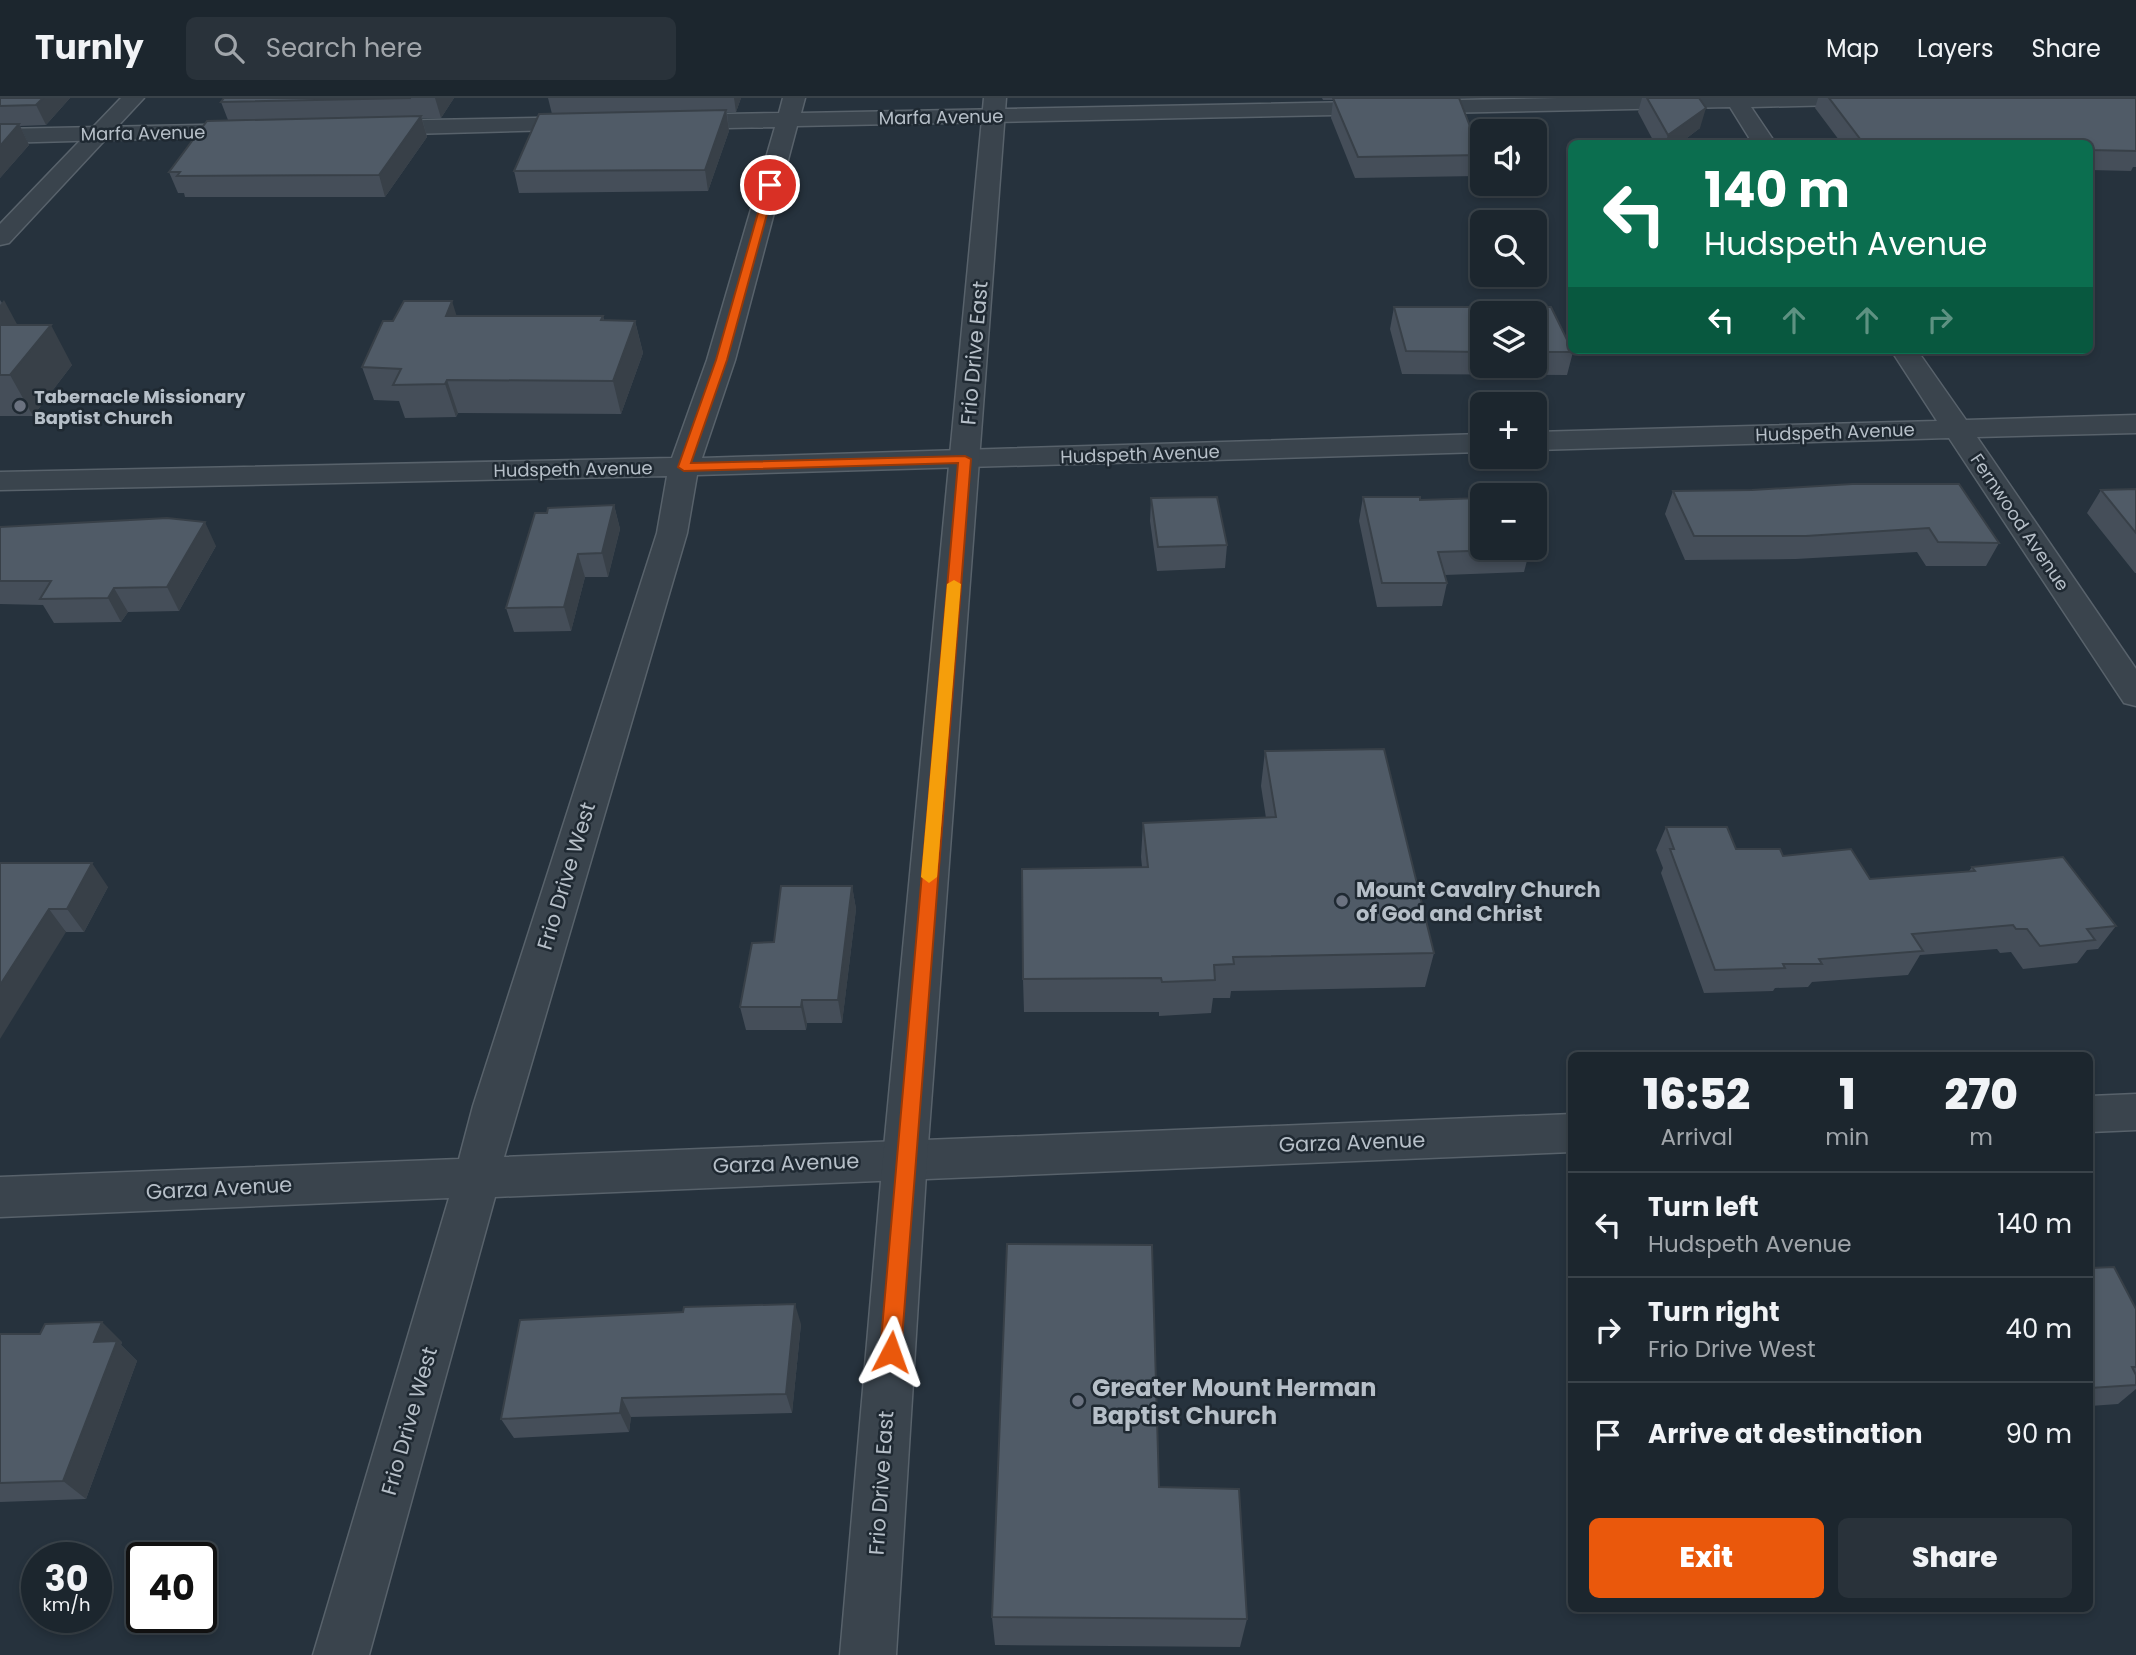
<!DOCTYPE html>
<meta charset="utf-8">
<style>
body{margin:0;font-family:Poppins,sans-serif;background:#29323a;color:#f1f3f6;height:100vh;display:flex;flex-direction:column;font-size:26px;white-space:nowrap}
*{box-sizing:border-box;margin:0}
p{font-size:23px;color:#a0a5aa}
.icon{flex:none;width:38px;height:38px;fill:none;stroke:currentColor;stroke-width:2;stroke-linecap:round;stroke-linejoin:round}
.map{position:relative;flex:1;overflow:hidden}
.drawer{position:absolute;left:1568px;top:954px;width:525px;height:560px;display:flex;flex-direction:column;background:#1c262e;border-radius:10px;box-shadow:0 4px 10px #0003,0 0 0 2px #3a434a}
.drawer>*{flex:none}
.hud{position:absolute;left:1568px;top:42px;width:525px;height:214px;border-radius:10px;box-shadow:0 4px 10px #0003,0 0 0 2px #3a434a;background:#0b6e4f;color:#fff;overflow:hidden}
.controls{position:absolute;left:1470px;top:21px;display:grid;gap:14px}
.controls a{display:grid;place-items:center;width:77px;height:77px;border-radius:10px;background:#1c262e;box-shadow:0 4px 10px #0003,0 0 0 2px #3a434a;font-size:35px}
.speed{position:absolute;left:21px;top:1444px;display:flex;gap:14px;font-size:35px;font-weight:700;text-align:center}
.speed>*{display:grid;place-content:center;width:91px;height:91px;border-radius:50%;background:#1c262e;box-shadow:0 4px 10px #0003,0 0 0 2px #3a434a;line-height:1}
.speed small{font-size:18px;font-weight:400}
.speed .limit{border:4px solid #111;border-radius:10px;background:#fff;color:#111}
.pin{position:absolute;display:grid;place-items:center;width:60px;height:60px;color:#fff;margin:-30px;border:4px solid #fff;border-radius:50%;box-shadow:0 2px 7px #0007}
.me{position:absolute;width:77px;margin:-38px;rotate:4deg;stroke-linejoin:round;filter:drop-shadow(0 0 5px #0008)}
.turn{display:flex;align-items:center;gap:24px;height:147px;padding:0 21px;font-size:32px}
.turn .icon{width:91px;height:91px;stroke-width:2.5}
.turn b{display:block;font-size:49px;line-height:60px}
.lanes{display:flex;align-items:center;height:66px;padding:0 21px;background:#0003;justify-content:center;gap:35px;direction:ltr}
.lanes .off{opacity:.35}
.eta{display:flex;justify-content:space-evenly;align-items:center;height:119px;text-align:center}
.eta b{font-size:42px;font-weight:800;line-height:49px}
.action{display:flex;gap:14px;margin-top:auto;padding:14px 21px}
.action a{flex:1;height:80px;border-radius:10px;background:#ea580c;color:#fff;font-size:28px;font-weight:800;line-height:80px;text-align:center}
.action a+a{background:#29323a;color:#f1f3f6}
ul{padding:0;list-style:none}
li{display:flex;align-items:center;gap:21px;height:105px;padding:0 21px;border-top:2px solid #3a434a}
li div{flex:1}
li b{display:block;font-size:26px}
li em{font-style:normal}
header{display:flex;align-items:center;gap:42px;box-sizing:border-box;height:98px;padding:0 35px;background:#1c262e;border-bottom:2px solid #3a434a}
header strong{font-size:33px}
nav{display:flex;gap:38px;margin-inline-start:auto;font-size:24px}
.search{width:490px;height:63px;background:#29323a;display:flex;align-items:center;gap:18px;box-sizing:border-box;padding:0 24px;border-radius:10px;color:#a0a5aa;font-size:26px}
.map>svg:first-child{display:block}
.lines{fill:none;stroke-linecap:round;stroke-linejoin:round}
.minor-casing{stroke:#58626b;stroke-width:3}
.tertiary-casing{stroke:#58626b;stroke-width:3}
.minor{fill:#3a444d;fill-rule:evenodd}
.tertiary{fill:#3a444d;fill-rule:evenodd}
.wall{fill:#454e59;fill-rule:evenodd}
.shaded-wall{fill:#384048}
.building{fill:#505b67;stroke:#384048;stroke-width:2}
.route{fill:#ea580c;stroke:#983908;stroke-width:2}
.slow{fill:#f59e0b}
.worship-dot{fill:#6b7280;stroke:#1f2932;stroke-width:2.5}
.labels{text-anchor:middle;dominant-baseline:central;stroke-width:5;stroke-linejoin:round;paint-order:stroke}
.far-street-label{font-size:18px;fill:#b6bfc8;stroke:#1f2932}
.far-poi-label{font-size:18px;font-weight:bold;fill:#b6bfc8;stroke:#1f2932;text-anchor:start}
.street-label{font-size:21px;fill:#b6bfc8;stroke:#1f2932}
.poi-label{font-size:21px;font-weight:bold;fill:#b6bfc8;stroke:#1f2932;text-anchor:start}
.near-poi-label{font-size:24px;font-weight:bold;fill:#b6bfc8;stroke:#1f2932;text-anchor:start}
</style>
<header>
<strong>Turnly</strong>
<div class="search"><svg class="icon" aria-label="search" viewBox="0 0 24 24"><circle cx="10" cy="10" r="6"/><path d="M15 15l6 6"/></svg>Search here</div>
<nav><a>Map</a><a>Layers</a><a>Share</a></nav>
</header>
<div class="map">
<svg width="2136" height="1557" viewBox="0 0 2136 1557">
<rect width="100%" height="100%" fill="#26323d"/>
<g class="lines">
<defs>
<path id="minor" d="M 783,0 L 805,0 L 801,15 L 1558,0 L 1893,0 L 1882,6 L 1751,9 L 1776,46 L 1753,46 L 1730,9 L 797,28 L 735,262 L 702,360 L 1482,336 L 1482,354 L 697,377 L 687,435 L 504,1059 L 1572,1016 L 1572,1054 L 495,1099 L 369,1557 L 313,1557 L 449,1100 L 0,1119 L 0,1079 L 459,1061 L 473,1008 L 657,435 L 667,378 L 0,392 L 0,374 L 672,360 L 707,262 L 775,29 L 677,31 L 666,24 L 677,17 L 779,15 Z
M 586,19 L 597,26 L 594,31 L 373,37 L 362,30 L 373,23 Z
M 250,26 L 258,28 L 261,33 L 258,38 L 0,45 L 0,31 Z
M 1891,252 L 1917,252 L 1966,322 L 2136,317 L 2136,335 L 1977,339 L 2136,571 L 2136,608 L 2124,605 L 1949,340 L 1535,352 L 1535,334 L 1937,323 Z
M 2136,996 L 2136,1032 L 2090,1034 L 2090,998 Z"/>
<path id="tertiary" d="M 121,0 L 144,0 L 9,145 L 0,147 L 0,126 Z
M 984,0 L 1006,0 L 927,1060 L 896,1557 L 840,1557 L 883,1060 Z"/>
</defs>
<use href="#minor" class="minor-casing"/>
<use href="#tertiary" class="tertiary-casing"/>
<use href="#minor" class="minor"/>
<use href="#tertiary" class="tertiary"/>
</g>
<path class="wall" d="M 0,0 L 70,0 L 46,27 L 20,28 L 29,47 L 0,80 Z
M 224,0 L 454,0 L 441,20 L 422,20 L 427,39 L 385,99 L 185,99 L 184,95 L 178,95 L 169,74 L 228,22 L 221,4 Z
M 548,0 L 741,0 L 736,14 L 727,14 L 729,33 L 708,93 L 519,95 L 514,73 L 552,16 Z
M 1322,0 L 1459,0 L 1481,57 L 1477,78 L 1355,80 L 1331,20 L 1333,2 L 1323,2 Z
M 1642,0 L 1699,0 L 1700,30 L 1679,46 L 1655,46 L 1638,14 Z
M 1818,0 L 2136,0 L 2136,69 L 2133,69 L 2131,73 L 2090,72 L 2090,46 L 1842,46 L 1815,10 Z
M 0,202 L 17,227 L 72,267 L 33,318 L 0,318 Z
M 1394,209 L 1551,209 L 1573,254 L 1567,277 L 1402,276 L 1390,231 ZM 1482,215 L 1535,215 L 1535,268 L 1482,268 Z
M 457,218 L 603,218 L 604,222 L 635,223 L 643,255 L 621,316 L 458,315 L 456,319 L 405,320 L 399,303 L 374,302 L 362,269 L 393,223 Z
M 2136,391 L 2136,475 L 2135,475 L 2087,415 L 2101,392 Z
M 1752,392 L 1999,445 L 1986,468 L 1926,468 L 1917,454 L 1796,461 L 1685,462 L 1665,416 L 1673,393 Z
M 1363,399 L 1420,402 L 1530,451 L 1524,474 L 1445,477 L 1447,485 L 1442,508 L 1377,509 L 1359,423 Z
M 1151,400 L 1227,447 L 1225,470 L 1157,473 L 1150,423 Z
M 614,407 L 620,431 L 608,479 L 585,479 L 571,533 L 514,534 L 506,510 L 547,415 Z
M 0,429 L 216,448 L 179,513 L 128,514 L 121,524 L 54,525 L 43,507 L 0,506 Z
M 1265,653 L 1434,855 L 1425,889 L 1231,893 L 1230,900 L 1213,900 L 1211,915 L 1159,918 L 1159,914 L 1024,914 L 1023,881 L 1142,769 L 1141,759 L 1143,725 L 1266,720 L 1261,688 Z
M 1666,729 L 1736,751 L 1783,758 L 1870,781 L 1969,773 L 1972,769 L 2116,828 L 2098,851 L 2087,852 L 2077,865 L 2023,871 L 2011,854 L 2000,855 L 1997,851 L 1920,857 L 1908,877 L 1812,884 L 1808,889 L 1775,890 L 1773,893 L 1704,895 L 1661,775 L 1663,770 L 1656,752 Z
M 0,765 L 108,789 L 84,834 L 66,834 Z
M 852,788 L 856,811 L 842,925 L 807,925 L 806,932 L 746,932 L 740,909 L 774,844 Z
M 2090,1170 L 2136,1211 L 2136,1291 L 2118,1306 L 2090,1308 Z
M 683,1214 L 801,1226 L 792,1315 L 631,1319 L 629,1334 L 514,1340 L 501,1321 Z
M 0,1236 L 122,1244 L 121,1247 L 137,1263 L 86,1401 L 0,1404 Z
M 1159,1389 L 1247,1521 L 1240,1549 L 995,1547 L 992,1519 Z"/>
<path class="shaded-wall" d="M 43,0 L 70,0 L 46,27 L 36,7 Z
M 435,0 L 454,0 L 441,20 Z
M 734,0 L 741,0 L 736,14 Z
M 1706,10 L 1700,30 L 1679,46 L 1665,46 L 1668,37 Z
M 726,12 L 729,33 L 708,93 L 705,72 Z
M 421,18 L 427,39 L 385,99 L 379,77 Z
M 19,26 L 29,47 L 0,80 L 0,48 Z
M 4,202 L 26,243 L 0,258 L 0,207 Z
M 452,203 L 462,235 L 446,218 Z
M 635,223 L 643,255 L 621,316 L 613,283 Z
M 51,227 L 72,267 L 33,318 L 10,277 Z
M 447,282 L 458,315 L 456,319 L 445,286 Z
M 614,407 L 620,431 L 608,479 L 602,455 Z
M 205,424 L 216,448 L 179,513 L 167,489 Z
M 578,456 L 585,479 L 571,533 L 564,509 Z
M 114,490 L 128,514 L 121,524 L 108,500 Z
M 92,765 L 108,789 L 84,834 L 67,811 Z
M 852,788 L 856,811 L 842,925 L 838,902 Z
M 49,811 L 66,834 L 0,941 L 0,887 Z
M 802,902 L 807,925 L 806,932 L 801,909 Z
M 795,1206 L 801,1226 L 792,1315 L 786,1296 Z
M 102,1224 L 122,1244 L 121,1247 L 137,1263 L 86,1401 L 63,1383 L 94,1244 Z
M 622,1300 L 631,1319 L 629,1334 L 620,1315 Z"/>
<path class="building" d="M 0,0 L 43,0 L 36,7 L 0,8 Z
M 224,0 L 411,0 L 221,4 Z
M 1333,0 L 1459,0 L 1481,57 L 1358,59 Z
M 1647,0 L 1699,0 L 1706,10 L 1668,37 Z
M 1829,0 L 2136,0 L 2136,53 L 2090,52 L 2090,46 L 1864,46 Z
M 726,12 L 705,72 L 514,73 L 539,16 Z
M 421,18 L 379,77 L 177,78 L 180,74 L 169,74 L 207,23 Z
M 0,26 L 19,26 L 0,48 Z
M 404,203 L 452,203 L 446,218 L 603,218 L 601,222 L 635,223 L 613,283 L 447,282 L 445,286 L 393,287 L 401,271 L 362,269 L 383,223 L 393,223 Z
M 1394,209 L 1551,209 L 1573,254 L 1535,254 L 1535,215 L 1482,215 L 1482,254 L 1406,253 Z
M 0,227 L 51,227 L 10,277 L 0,277 Z
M 1852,386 L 1959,386 L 1999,445 L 1938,444 L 1929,430 L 1806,438 L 1694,438 L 1673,393 L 1752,392 Z
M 2136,391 L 2136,435 L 2101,392 Z
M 1217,399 L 1227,447 L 1158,449 L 1151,400 Z
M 1363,399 L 1420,399 L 1420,402 L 1482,400 L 1482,450 L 1529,450 L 1530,451 L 1438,454 L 1447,485 L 1382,485 Z
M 614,407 L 602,455 L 578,456 L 564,509 L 506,510 L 535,415 L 547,415 L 548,410 Z
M 167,420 L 205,424 L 167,489 L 114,490 L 108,500 L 40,501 L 51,483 L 0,483 L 0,429 Z
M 1384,651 L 1434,855 L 1233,859 L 1234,866 L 1214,867 L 1215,882 L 1162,884 L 1161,880 L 1023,881 L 1022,771 L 1148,769 L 1143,725 L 1276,719 L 1265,653 Z
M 1666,729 L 1727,729 L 1736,751 L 1780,751 L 1783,758 L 1851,751 L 1870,781 L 1975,773 L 1972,769 L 2063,759 L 2116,828 L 2087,831 L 2095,842 L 2040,848 L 2027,831 L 2016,831 L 2013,827 L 1912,836 L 1923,853 L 1819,861 L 1822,866 L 1783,866 L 1785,870 L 1715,872 L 1670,751 L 1674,751 Z
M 0,765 L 92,765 L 67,811 L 49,811 L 0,887 Z
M 781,788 L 852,788 L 838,902 L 802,902 L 801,909 L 740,909 L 752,845 L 774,844 Z
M 1007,1146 L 1152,1147 L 1159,1389 L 1239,1391 L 1247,1521 L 992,1519 Z
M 2114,1169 L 2136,1211 L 2136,1269 L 2132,1269 L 2136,1277 L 2136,1287 L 2090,1290 L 2090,1170 Z
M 795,1206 L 786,1296 L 622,1300 L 620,1315 L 501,1321 L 520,1222 L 683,1214 L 684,1209 Z
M 102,1224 L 94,1244 L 117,1243 L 63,1383 L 0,1385 L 0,1236 L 40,1236 L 45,1226 Z"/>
<path class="route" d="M 770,84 L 775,87 L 727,262 L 691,365 L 965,358 L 971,361 L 901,1254 L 898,1260 L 891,1263 L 883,1260 L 880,1254 L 958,365 L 684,373 L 678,369 L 716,262 L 766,87 Z"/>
<path class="slow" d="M 954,482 L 961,486 L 937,779 L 929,785 L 921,779 L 947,486 Z"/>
<g class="worship-dot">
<circle cx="20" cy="308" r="7"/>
<circle cx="1342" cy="803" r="7"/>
<circle cx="1078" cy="1303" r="7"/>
</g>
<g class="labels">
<g class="far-street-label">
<text transform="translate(941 19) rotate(-1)">Marfa Avenue</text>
<text transform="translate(143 35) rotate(-1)">Marfa Avenue</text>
<text transform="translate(1835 334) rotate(-2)">Hudspeth Avenue</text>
<text transform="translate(1140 356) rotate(-2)">Hudspeth Avenue</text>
<text transform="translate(573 371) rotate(-1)">Hudspeth Avenue</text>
<text transform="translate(2020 424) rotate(56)">Fernwood Avenue</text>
</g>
<g class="far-poi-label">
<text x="34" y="298">Tabernacle Missionary<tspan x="34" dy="21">Baptist Church</tspan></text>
</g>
<g class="street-label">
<text transform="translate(974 255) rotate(-85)">Frio Drive East</text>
<text transform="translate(566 778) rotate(-73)">Frio Drive West</text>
<text transform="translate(1352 1044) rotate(-2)">Garza Avenue</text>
<text transform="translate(786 1065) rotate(-2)">Garza Avenue</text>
<text transform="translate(219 1090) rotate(-3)">Garza Avenue</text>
<text transform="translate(409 1323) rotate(-74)">Frio Drive West</text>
<text transform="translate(881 1385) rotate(-86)">Frio Drive East</text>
</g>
<g class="poi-label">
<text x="1356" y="791">Mount Cavalry Church<tspan x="1356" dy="24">of God and Christ</tspan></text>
</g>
<g class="near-poi-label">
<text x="1092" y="1289">Greater Mount Herman<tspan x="1092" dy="28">Baptist Church</tspan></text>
</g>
</g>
</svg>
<div class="controls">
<a><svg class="icon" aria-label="sound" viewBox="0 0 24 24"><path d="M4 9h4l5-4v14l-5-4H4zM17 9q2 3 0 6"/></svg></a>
<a><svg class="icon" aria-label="search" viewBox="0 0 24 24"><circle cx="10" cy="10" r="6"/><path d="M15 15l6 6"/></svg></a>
<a><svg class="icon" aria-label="layers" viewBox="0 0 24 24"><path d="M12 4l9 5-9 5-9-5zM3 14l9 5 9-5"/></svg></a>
<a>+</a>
<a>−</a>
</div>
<div class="speed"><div>30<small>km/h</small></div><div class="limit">40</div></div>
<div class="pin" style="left:770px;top:87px;background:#d93025"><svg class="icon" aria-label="arrive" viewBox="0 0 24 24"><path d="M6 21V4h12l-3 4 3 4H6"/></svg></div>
<svg class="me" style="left:891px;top:1254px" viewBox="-20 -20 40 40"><path d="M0-17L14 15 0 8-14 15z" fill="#ea580c" stroke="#fff" stroke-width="4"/></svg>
<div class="hud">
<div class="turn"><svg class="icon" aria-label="left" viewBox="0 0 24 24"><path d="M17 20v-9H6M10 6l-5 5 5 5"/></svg><div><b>140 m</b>Hudspeth Avenue</div></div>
<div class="lanes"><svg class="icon" aria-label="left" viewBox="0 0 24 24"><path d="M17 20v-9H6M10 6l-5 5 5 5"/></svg><svg class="icon off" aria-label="ahead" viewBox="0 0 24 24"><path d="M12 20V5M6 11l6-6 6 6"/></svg><svg class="icon off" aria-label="ahead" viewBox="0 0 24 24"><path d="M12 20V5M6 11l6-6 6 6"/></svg><svg class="icon off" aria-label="right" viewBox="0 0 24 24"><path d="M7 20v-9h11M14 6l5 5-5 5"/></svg></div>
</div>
<section class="drawer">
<div class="eta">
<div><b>16:52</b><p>Arrival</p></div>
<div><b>1</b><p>min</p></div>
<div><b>270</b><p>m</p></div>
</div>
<ul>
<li><svg class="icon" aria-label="left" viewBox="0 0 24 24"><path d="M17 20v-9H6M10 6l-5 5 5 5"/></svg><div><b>Turn left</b><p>Hudspeth Avenue</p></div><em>140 m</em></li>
<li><svg class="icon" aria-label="right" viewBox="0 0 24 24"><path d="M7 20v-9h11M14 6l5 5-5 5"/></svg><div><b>Turn right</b><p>Frio Drive West</p></div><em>40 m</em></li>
<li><svg class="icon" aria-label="arrive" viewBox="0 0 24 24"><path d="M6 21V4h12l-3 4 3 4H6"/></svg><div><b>Arrive at destination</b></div><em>90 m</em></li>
</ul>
<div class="action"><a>Exit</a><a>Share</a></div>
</section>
</div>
